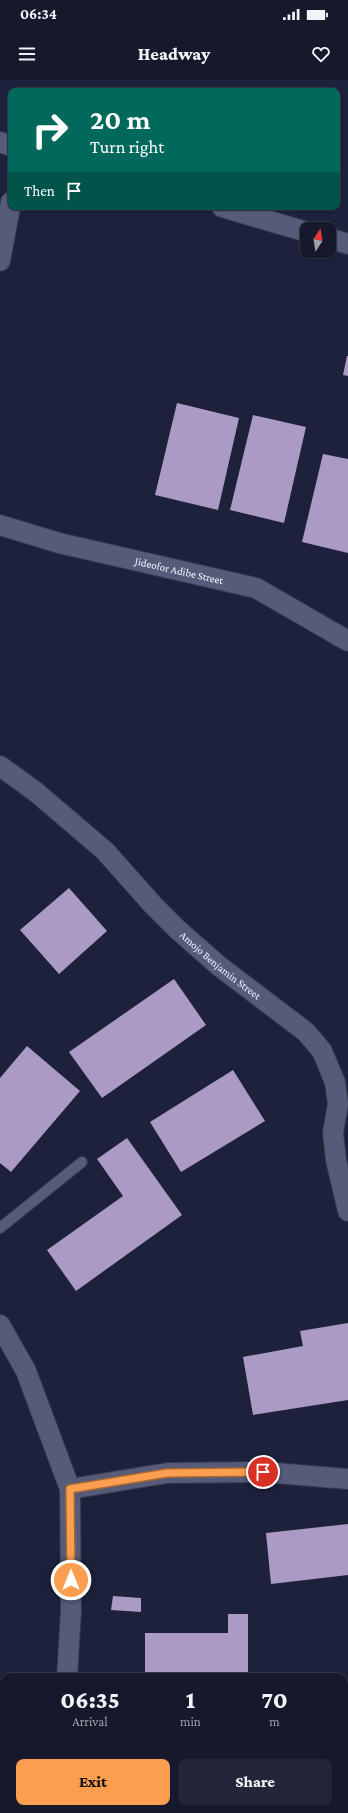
<!DOCTYPE html>
<style>
body{margin:0;font-family:"Crimson Pro",serif;background:#232638;color:#f1f3f6;height:100vh;display:flex;flex-direction:column;font-size:15px;white-space:nowrap}
*{box-sizing:border-box;margin:0}
p{font-size:13px;color:#9ea0a9}
.icon{flex:none;width:22px;height:22px;fill:none;stroke:currentColor;stroke-width:2;stroke-linecap:round;stroke-linejoin:round}
.map{position:relative;flex:1;overflow:hidden}
.details{position:absolute;left:0px;top:1593px;width:348px;height:140px;display:flex;flex-direction:column;background:#16192c;border-radius:12px 12px 0 0;box-shadow:0 1px 3px #0004,0 0 0 1px #353848}
.details>*{flex:none}
.top-card{position:absolute;left:8px;top:8px;width:332px;height:122px;border-radius:8px;box-shadow:0 1px 3px #0004,0 0 0 1px #353848;background:#00695c;color:#fff;overflow:hidden}
.needle{width:26px;rotate:12deg}
.buttons{position:absolute;left:300px;top:142px;display:grid;gap:8px}
.buttons a{display:grid;place-items:center;width:36px;height:36px;border-radius:8px;background:#16192c;box-shadow:0 1px 3px #0004,0 0 0 1px #353848;font-size:20px}
.pin{position:absolute;display:grid;place-items:center;width:34px;height:34px;color:#fff;margin:-17px;border:2px solid #fff;border-radius:50%;box-shadow:0 1px 4px #0007}
.me{position:absolute;width:44px;margin:-22px;rotate:0deg;stroke-linejoin:round;filter:drop-shadow(0 0 3px #0008)}
.turn{display:flex;align-items:center;gap:14px;height:84px;padding:0 16px;font-size:18px}
.turn .icon{width:52px;height:52px;stroke-width:2.5}
.turn b{display:block;font-size:28px;line-height:34px}
.then{display:flex;align-items:center;height:38px;padding:0 16px;background:#0003;gap:8px;font-size:15px}
.eta{display:flex;justify-content:space-evenly;align-items:center;height:68px;text-align:center}
.eta b{font-size:24px;font-weight:800;line-height:28px}
.primary-button{display:flex;gap:8px;margin-top:auto;padding:8px 16px}
.primary-button a{flex:1;height:46px;border-radius:8px;background:#fb9e50;color:#111;font-size:16px;font-weight:800;line-height:46px;text-align:center}
.primary-button a+a{background:#232638;color:#f1f3f6}
.status{display:flex;justify-content:space-between;align-items:center;height:28px;padding:0 20px;background:#16192c;direction:ltr}
.status svg{height:11px;fill:currentColor}
header{display:flex;justify-content:space-between;align-items:center;height:52px;padding:0 16px;background:#16192c;font-size:18px;font-weight:800}
.map>svg:first-child{display:block}
.building{fill:#ab9ac3}
.lines{fill:none;stroke-linecap:round;stroke-linejoin:round}
.service-casing{stroke:#36394d;stroke-width:12}
.minor-casing{stroke:#36394d;stroke-width:22}
.service{stroke:#555b79;stroke-width:10}
.minor{stroke:#555b79;stroke-width:20}
.route-casing{stroke:#a36734;stroke-width:10}
.route{stroke:#fb9e50;stroke-width:7}
.labels{text-anchor:middle;dominant-baseline:central;stroke-width:4;stroke-linejoin:round;paint-order:stroke}
.street-label{font-size:11px;fill:#f0f3fd;stroke:#0a0c17}
</style>
<div class="status"><b>06:34</b><svg viewBox="0 0 49 12"><path d="M0 12V9h3v3zM5 12V6h3v6zM10 12V3h3v9zM15 12V0h3v12zM26 1h20v11H26zM47 4h2v5h-2z"/></svg></div>
<header><svg class="icon" aria-label="menu" viewBox="0 0 24 24"><path d="M4 6h16M4 12h16M4 18h16"/></svg>Headway<svg class="icon" aria-label="heart" viewBox="0 0 24 24"><path d="M12 20l-8-8c-3-5 5-10 8-4 3-6 11-1 8 4z"/></svg></header>
<div class="map">
<svg width="348" height="1733" viewBox="0 0 348 1733">
<rect width="100%" height="100%" fill="#1d213b"/>
<path class="building" d="M 347,276 L 348,276 L 348,296 L 343,295 Z
M 177,323 L 239,338 L 218,430 L 155,415 Z
M 253,335 L 306,347 L 284,443 L 230,430 Z
M 323,374 L 348,379 L 348,473 L 302,462 Z
M 69,808 L 107,851 L 59,894 L 20,850 Z
M 174,899 L 206,945 L 102,1018 L 69,972 Z
M 27,966 L 80,1011 L 11,1092 L 0,1083 L 0,998 Z
M 233,990 L 265,1041 L 181,1092 L 150,1042 Z
M 127,1058 L 182,1135 L 76,1211 L 47,1170 L 123,1116 L 97,1079 Z
M 348,1243 L 348,1320 L 253,1335 L 243,1277 L 303,1266 L 300,1251 Z
M 348,1444 L 348,1495 L 271,1504 L 266,1453 Z
M 113,1516 L 141,1518 L 141,1532 L 111,1530 Z
M 228,1534 L 248,1534 L 248,1597 L 145,1597 L 145,1553 L 228,1553 Z
M 0,1639 L 4,1639 L 4,1656 L 0,1655 Z
M 344,1661 L 348,1662 L 348,1696 L 345,1696 L 345,1700 Z"/>
<g class="lines">
<defs>
<path id="service" d="M 0,1148 L 82,1082"/>
<g id="minor">
<path d="M 0,62 L 11,66"/>
<path d="M 222,127 L 307,152"/>
<path d="M 329,158 L 348,164"/>
<path d="M 0,181 L 11,122"/>
<path id="s1" d="M 0,445 L 59,463 L 256,508 L 348,561"/>
<path id="s2" d="M 0,686 L 36,712 L 105,771 L 153,825 L 177,849 L 219,886 L 306,952 L 322,971 L 335,1002 L 338,1024 L 333,1053 L 336,1080 L 348,1131"/>
<path d="M 0,1245 L 26,1291 L 70,1409 L 71,1531 L 67,1597"/>
<path d="M 70,1409 L 167,1393 L 263,1392 L 348,1399"/>
<path d="M 60,1733 L 60,1729"/>
</g>
</defs>
<use href="#service" class="service-casing"/>
<use href="#minor" class="minor-casing"/>
<use href="#service" class="service"/>
<use href="#minor" class="minor"/>
</g>
<g class="lines">
<defs>
<path id="route" d="M 71,1500 L 70,1409 L 167,1393 L 263,1392"/>
</defs>
<use href="#route" class="route-casing"/>
<use href="#route" class="route"/>
</g>
<g class="labels">
<g class="street-label">
<text stroke="none"><textPath href="#s1" startOffset="185">Jideofor Adibe Street</textPath></text>
<text stroke="none"><textPath href="#s2" startOffset="298">Amojo Benjamin Street</textPath></text>
</g>
</g>
</svg>
<div class="buttons">
<a><svg class="needle" viewBox="-14 -14 28 28"><path d="M0-13l5 13h-10z" fill="#e53935"/><path d="M0 13l5-13h-10z" fill="#9ea0a9"/></svg></a>
</div>
<div class="pin" style="left:263px;top:1392px;background:#d93025"><svg class="icon" aria-label="arrive" viewBox="0 0 24 24"><path d="M6 21V4h12l-3 4 3 4H6"/></svg></div>
<svg class="me" style="left:71px;top:1500px" viewBox="-20 -20 40 40"><circle r="17" fill="#fb9e50" stroke="#fff" stroke-width="3"/><path d="M0-11L8 9 0 5-8 9z" fill="#fff"/></svg>
<div class="top-card">
<div class="turn"><svg class="icon" aria-label="right" viewBox="0 0 24 24"><path d="M7 20v-9h11M14 6l5 5-5 5"/></svg><div><b>20 m</b>Turn right</div></div>
<div class="then">Then<svg class="icon" aria-label="arrive" viewBox="0 0 24 24"><path d="M6 21V4h12l-3 4 3 4H6"/></svg></div>
</div>
<section class="details">
<div class="eta">
<div><b>06:35</b><p>Arrival</p></div>
<div><b>1</b><p>min</p></div>
<div><b>70</b><p>m</p></div>
</div>
<div class="primary-button"><a>Exit</a><a>Share</a></div>
</section>
</div>
